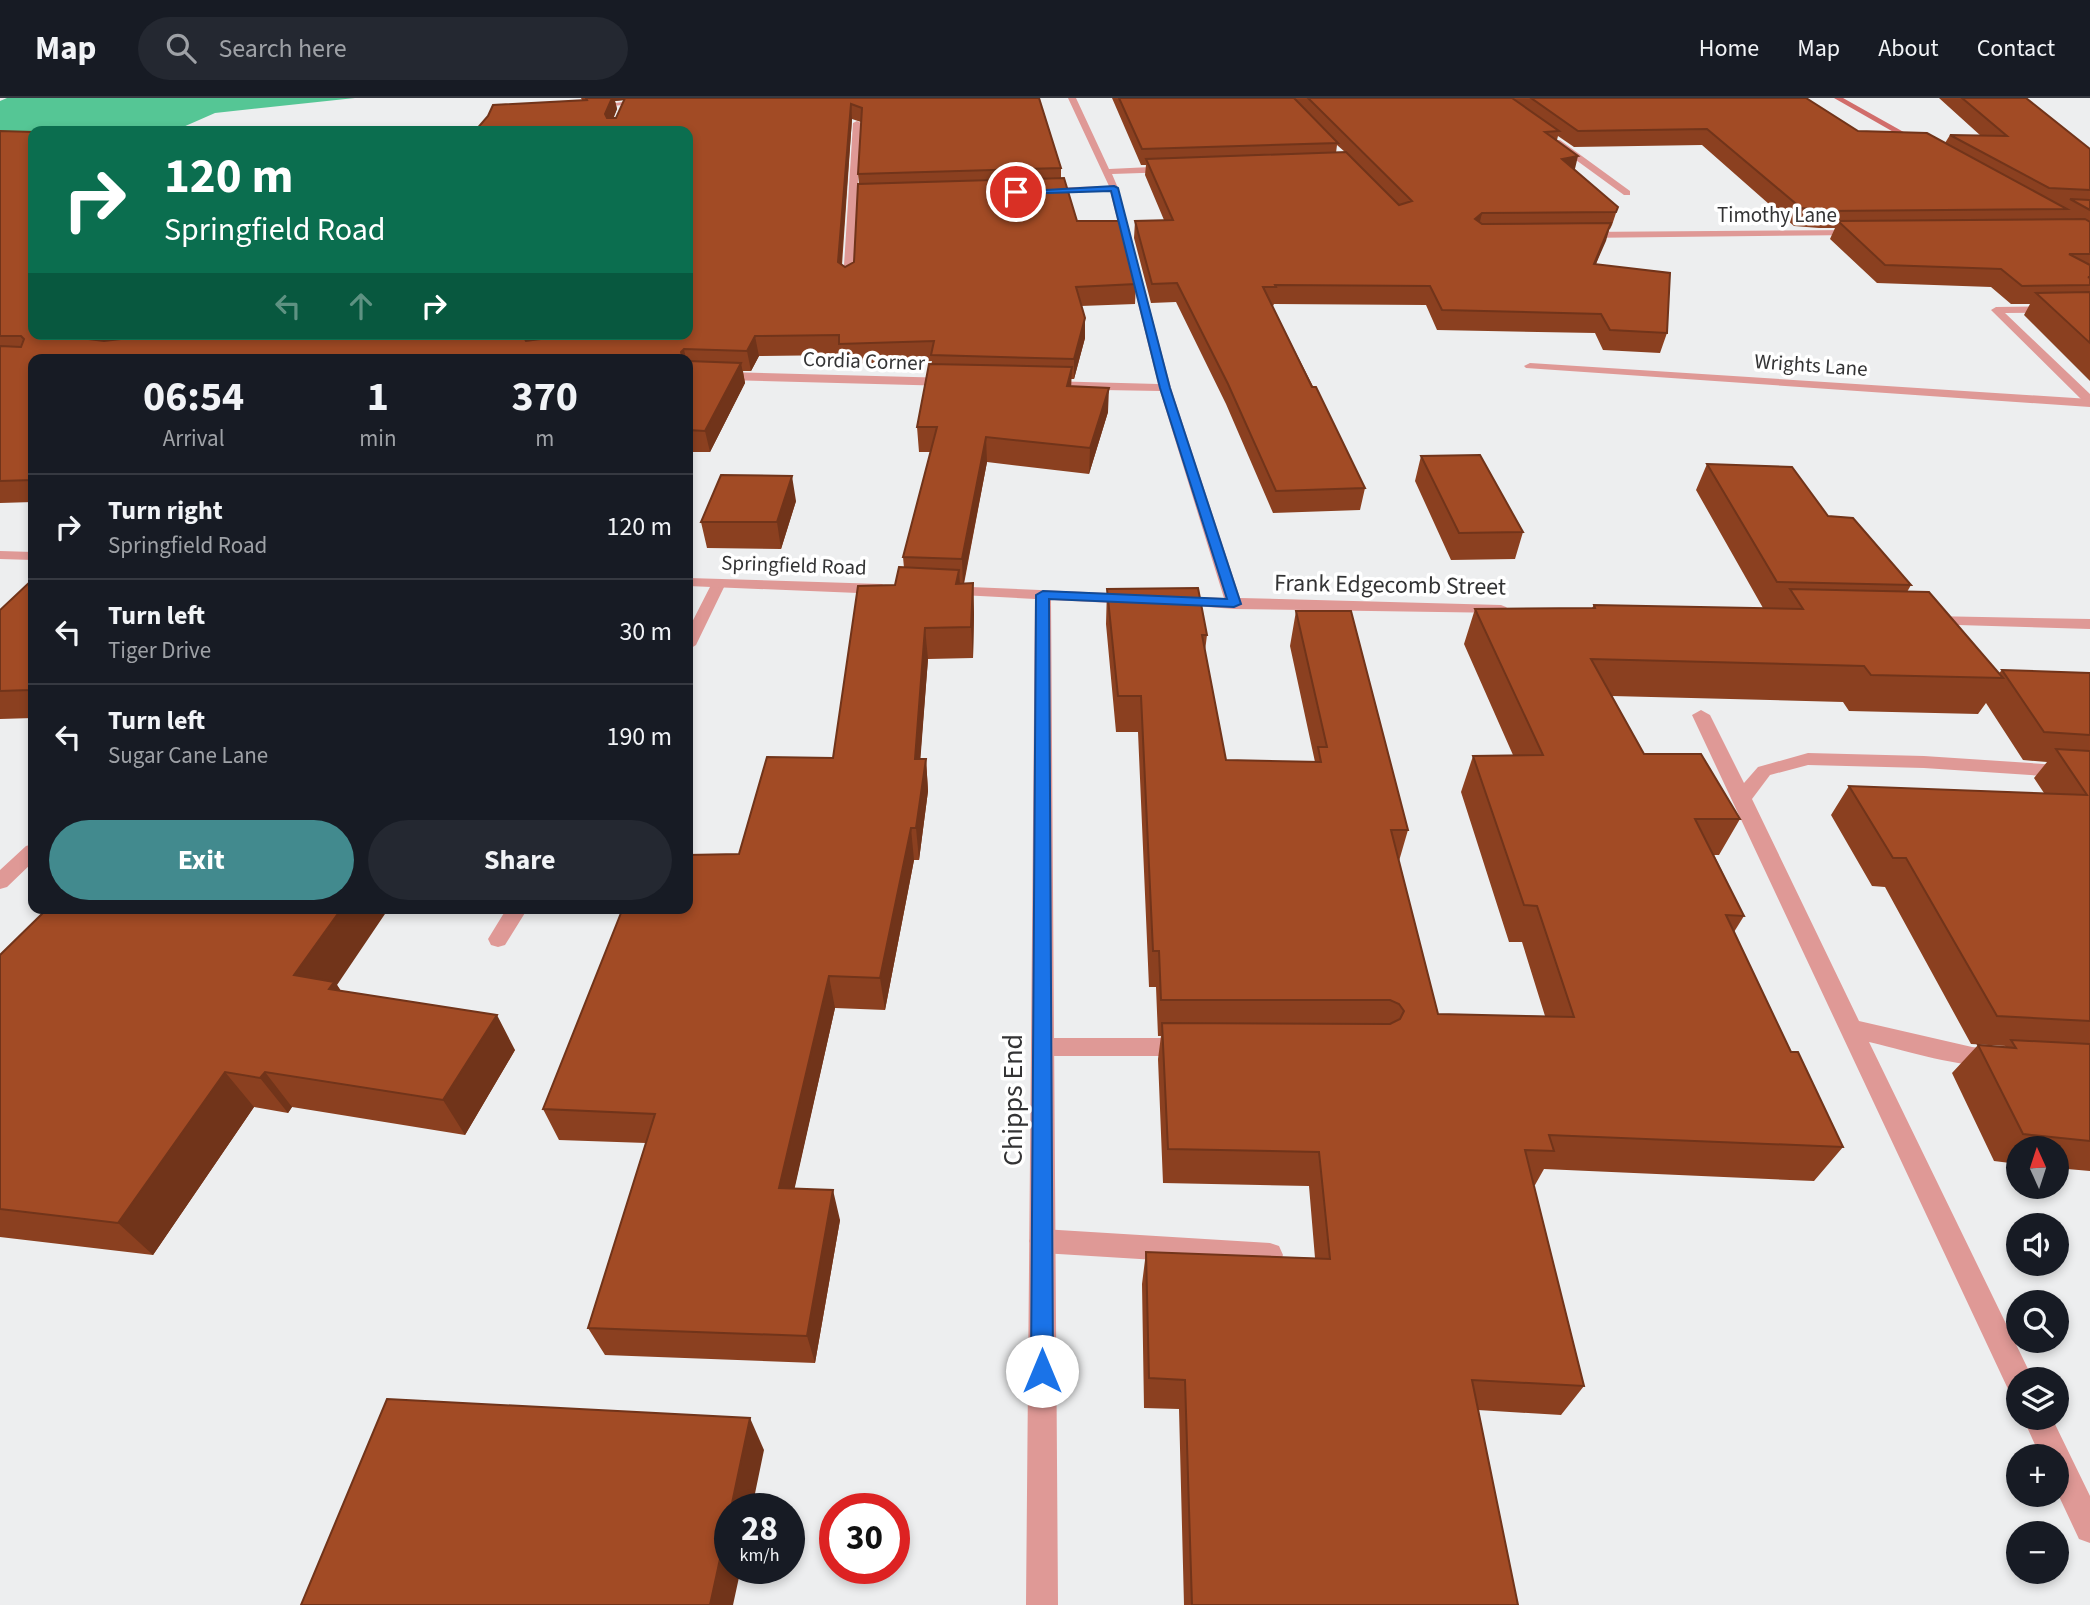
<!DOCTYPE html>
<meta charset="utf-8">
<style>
body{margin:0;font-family:"Source Sans 3",sans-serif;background:#242831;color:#f1f3f6;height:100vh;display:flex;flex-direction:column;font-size:26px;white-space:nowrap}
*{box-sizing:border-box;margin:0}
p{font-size:23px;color:#9ea1a6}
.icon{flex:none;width:38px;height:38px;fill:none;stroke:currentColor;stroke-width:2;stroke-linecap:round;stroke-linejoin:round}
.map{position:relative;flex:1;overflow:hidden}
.sheet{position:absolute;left:28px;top:256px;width:665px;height:560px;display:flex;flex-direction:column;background:#171b24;border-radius:14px;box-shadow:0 4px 10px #0003}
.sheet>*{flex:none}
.guide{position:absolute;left:28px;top:28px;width:665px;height:214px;border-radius:14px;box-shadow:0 4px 10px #0003;background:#0b6e4f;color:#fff;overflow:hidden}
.needle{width:46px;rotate:357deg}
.controls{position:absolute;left:2006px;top:1038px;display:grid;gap:14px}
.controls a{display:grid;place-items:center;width:63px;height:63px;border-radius:50%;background:#171b24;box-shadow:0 4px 10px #0003;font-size:35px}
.speed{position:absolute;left:714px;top:1395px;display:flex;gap:14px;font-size:35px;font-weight:700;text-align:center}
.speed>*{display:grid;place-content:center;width:91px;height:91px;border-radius:50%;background:#171b24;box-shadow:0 4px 10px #0003;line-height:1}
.speed small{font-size:18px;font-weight:400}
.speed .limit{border:10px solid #d22;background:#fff;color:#111}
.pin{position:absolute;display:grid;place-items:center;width:60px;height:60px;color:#fff;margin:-30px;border:4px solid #fff;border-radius:50%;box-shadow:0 2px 7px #0007}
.me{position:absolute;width:77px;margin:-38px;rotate:0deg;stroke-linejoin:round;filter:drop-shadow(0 0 5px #0008)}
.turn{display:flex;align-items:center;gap:24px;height:147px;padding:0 21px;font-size:32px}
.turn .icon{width:91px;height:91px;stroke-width:2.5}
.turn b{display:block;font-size:49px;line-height:60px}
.lanes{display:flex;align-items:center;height:66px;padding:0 21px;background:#0003;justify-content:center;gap:35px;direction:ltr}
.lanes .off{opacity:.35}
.eta{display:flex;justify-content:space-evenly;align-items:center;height:119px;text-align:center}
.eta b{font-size:42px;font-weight:700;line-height:49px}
.cta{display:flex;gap:14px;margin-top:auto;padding:14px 21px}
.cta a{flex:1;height:80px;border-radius:42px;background:#428a8e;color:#fff;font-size:28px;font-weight:700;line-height:80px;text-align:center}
.cta a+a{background:#242831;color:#f1f3f6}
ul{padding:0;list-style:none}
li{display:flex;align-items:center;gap:21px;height:105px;padding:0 21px;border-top:2px solid #363941}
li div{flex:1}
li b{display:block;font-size:26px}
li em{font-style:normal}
header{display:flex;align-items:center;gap:42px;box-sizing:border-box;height:98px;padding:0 35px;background:#171b24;border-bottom:2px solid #363941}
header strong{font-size:33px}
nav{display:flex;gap:38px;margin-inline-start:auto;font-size:24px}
.search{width:490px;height:63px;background:#242831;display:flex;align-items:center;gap:18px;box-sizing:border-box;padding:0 24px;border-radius:38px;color:#9ea1a6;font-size:26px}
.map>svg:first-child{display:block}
.forest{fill:#55c695}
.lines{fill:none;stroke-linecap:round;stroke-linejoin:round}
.service{fill:#df9996;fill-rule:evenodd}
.minor{fill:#df9996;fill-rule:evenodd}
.secondary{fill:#d16d6b;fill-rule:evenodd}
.wall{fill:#8b4020;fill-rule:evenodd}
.shaded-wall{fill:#71341a}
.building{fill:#a24b25;stroke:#71341a;stroke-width:2}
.route{fill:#1a73e8;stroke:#114b97;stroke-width:2}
.labels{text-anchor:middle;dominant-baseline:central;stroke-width:7;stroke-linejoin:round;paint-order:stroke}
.far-street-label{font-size:21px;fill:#333334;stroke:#fff}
.street-label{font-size:24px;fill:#333334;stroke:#fff}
.near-street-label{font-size:28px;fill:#333334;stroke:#fff}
</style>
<header>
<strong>Map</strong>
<div class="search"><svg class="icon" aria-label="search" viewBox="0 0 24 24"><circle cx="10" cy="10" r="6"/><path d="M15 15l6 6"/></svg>Search here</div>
<nav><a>Home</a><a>Map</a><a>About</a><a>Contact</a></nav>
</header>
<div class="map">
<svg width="2090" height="1507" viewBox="0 0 2090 1507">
<rect width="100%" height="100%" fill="#edeeef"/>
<path class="forest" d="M 7,0 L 355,0 L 215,15 L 174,33 L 33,33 L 33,43 L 0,43 L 0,3 Z"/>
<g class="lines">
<path class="service" d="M 2090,208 L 2090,214 L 2005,215 L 2090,296 L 2090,307 L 2086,306 L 1991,212 L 1996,209 Z
M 719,481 L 726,485 L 696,547 L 688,552 L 688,532 L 712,485 Z
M 1701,612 L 1710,617 L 1744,685 L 1758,669 L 1808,655 L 1924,658 L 2090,669 L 2090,681 L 1924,670 L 1808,667 L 1770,677 L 1752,701 L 1859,923 L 1972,949 L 2003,952 L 2006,959 L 2003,966 C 1975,975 1901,951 1869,944 L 2028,1271 L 2032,1281 L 2018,1281 L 2018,1295 L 2008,1291 L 1692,617 Z
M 507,810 L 528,810 L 505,847 L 498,849 L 491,847 L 488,841 Z
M 1043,940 L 1185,940 L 1193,943 L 1196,949 L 1193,955 L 1185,958 L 1043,958 L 1035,955 L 1032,949 L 1035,943 Z
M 1042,1131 L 1270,1145 L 1279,1148 L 1283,1157 L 1279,1166 L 1270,1169 L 1042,1155 L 1033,1151 L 1029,1143 L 1033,1135 Z
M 2023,1320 L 2052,1320 L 2090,1398 L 2090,1445 L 2079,1441 L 2056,1392 L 2056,1358 L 2040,1358 Z"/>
<path class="minor" d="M 650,0 L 673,0 L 592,11 L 588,9 Z
M 1068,0 L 1076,0 L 1109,71 L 1172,68 L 1176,71 L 1172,74 L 1112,76 L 1118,90 L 1171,290 L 1240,500 L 1501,507 L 1506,509 L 1509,512 L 1506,515 L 1234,511 L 1169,506 L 1166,503 L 1174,498 L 1224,500 L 1160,293 L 1047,291 L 1041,287 L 1047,283 L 1158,286 L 1110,93 L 1042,96 L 1038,93 L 1042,90 L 1109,88 Z
M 857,23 L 861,25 L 853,183 L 848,186 L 843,183 L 853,25 Z
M 1554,42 L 1560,42 L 1630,93 L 1630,97 L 1624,97 L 1554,46 Z
M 1856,132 L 1861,135 L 1859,137 L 1581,140 L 1576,137 L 1581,134 Z
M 530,236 L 541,236 L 537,249 L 544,261 L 532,261 L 525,249 Z
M 1530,265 L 2090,301 L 2090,309 L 1526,270 L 1524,268 Z
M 688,273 L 951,280 L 957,284 L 951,288 L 688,281 Z
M 0,453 L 33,454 L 33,462 L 0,461 Z
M 688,480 L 882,486 L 890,491 L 882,496 L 688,488 Z
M 947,488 L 1134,496 L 1142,501 L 1134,506 L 1051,502 L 1058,1507 L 1026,1507 L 1035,501 L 942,496 L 939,493 Z
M 1930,518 L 2090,521 L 2090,531 L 1924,526 L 1922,523 Z
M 33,746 L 33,764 L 7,789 L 0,791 L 0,772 L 26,748 Z"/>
<path class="secondary" d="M 1834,0 L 1843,0 L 1925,46 L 1918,48 Z"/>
</g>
<path class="wall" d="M 581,0 L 1039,0 L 1061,70 L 1061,80 L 1077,123 L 1136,186 L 1135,206 L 1081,208 L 1085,240 L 1074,281 L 1071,281 L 1071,288 L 1108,314 L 1089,376 L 987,364 L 964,486 L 973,485 L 974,516 L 973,560 L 928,561 L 920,661 L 926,661 L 928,693 L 919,762 L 914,762 L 885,912 L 835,910 L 794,1091 L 840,1122 L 815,1265 L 605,1257 L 588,1230 L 646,1045 L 559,1042 L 543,1011 L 739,756 L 833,660 L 895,487 L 904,470 L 903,459 L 931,354 L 919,354 L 917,329 L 932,263 L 842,266 L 841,257 L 759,258 L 751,273 L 743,273 L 745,285 L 710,354 L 688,354 L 688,261 L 33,261 L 33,404 L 0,405 L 0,33 L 33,236 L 525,242 L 526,243 L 538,242 L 536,236 L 688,236 L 475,33 L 582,2 ZM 624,2 L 616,20 L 613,20 L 617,11 L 615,3 ZM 852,21 L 861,24 L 858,76 L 859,86 L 854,164 L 845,169 L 842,167 Z
M 1112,0 L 1806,0 L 1858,33 L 1945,45 L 1950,37 L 1981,38 L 1939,0 L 2026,0 L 2090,51 L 2090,283 L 2024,217 L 2030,206 L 2011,206 L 1991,189 L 1877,185 L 1830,141 L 1835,130 L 1819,130 L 1794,128 L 1702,47 L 1574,49 L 1558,38 L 1557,42 L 1575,72 L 1618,109 L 1612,127 L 1610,131 L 1609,131 L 1596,166 L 1667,235 L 1660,255 L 1603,252 L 1595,235 L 1437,232 L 1426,207 L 1274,206 L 1273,208 L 1272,208 L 1365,390 L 1360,412 L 1273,415 L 1226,306 L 1176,204 L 1151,205 L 1134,140 L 1135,123 L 1164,122 L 1145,77 L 1146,67 L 1141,67 ZM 1337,47 L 1345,54 L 1336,55 Z
M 1421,358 L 1523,434 L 1515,461 L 1451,462 L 1415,383 Z
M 1707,366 L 1828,418 L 1911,487 L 1907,494 L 1999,575 L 2002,572 L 2090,575 L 2090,1073 L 2056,1070 L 2056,1050 L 2018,1050 L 2018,1066 L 1994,1063 L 1952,975 L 1978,947 L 2004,949 L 2006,948 L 1971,946 L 1885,789 L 1872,788 L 1831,717 L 1849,688 L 2044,695 L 2034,680 L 2047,664 L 2023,662 L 1986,605 L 1978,616 L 1849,613 L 1843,604 L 1612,598 L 1644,656 L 1740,721 L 1719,757 L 1714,757 L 1744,818 L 1734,834 L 1791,954 L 1843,1049 L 1814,1083 L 1544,1071 L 1535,1087 L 1534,1087 L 1584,1288 L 1561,1317 L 1478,1312 L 1518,1507 L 1184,1507 L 1179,1311 L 1144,1310 L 1142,1186 L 1146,1154 L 1315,1160 L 1309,1088 L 1163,1085 L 1158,961 L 1161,938 L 1158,938 L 1156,889 L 1149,889 L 1138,634 L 1116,634 L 1106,526 L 1107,491 L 1207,537 L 1205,553 L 1226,662 L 1315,664 L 1290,548 L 1296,513 L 1408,732 L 1399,763 L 1438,916 L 1545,918 L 1522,844 L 1509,844 L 1461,694 L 1473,658 L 1513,657 L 1464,546 L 1475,511 L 1592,510 L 1594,507 L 1763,510 L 1696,392 Z
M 796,403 L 781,451 L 707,450 L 701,424 Z
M 33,481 L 33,620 L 0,621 L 0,512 Z
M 0,857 L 337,887 L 341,893 L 515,952 L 465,1037 L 292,1009 L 288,1015 L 254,1009 L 153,1157 L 0,1139 Z"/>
<path class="shaded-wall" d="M 586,0 L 643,0 L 615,3 L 617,11 L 609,32 Z
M 851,6 L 852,21 L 840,183 L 838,164 Z
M 1578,58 L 1574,75 L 1562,61 Z
M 1482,115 L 1478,132 L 1475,121 Z
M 1611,125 L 1606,143 L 1588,184 L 1594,166 Z
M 1085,220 L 1085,240 L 1074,281 L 1074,261 Z
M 99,236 L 181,236 L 101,258 L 88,241 L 90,238 Z
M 755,238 L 759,258 L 751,273 L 747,253 Z
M 684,251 L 686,261 L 683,261 L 681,254 Z
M 741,265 L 745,285 L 710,354 L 705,333 Z
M 1072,269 L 1071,293 L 1067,288 Z
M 1109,290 L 1108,314 L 1089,376 L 1090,350 Z
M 986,339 L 987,364 L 963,488 L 962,461 Z
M 792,378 L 796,403 L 781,451 L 777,424 Z
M 959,472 L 961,502 L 956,486 Z
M 973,485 L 974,516 L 973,560 L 971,529 Z
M 925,530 L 928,561 L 918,693 L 915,661 Z
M 926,661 L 928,693 L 919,762 L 916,730 Z
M 911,730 L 914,762 L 885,912 L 880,880 Z
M 342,810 L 389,810 L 337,887 L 358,919 L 294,877 Z
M 829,878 L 835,910 L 788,1120 L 779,1090 Z
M 497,917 L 515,952 L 465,1037 L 443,1002 Z
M 225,974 L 254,1009 L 153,1157 L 118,1125 Z
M 265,974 L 292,1009 L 288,1015 L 260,980 Z
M 833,1092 L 840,1122 L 815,1265 L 807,1238 Z
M 750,1320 L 764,1352 L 752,1410 L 731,1410 Z
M 730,1415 L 730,1470 L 741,1470 L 733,1507 L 710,1507 Z"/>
<path class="building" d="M 586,0 L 612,0 L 605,16 L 607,20 L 616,20 L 625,0 L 1039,0 L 1061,70 L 858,76 L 862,10 L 851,6 L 838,164 L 845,169 L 854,164 L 858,86 L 1064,80 L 1077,123 L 1120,123 L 1136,186 L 1076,189 L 1085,220 L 1074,261 L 931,257 L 934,243 L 839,246 L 839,237 L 755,238 L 747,253 L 684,251 L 681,254 L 683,261 L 33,261 L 33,382 L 0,383 L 0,248 L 21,249 L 24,241 L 21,238 L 0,238 L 0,33 L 33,34 L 33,236 L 99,236 L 90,238 L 88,241 L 104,243 L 146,238 L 154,236 L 522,236 L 526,243 L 541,241 L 538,236 L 688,236 L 688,33 L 475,33 L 488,18 L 493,7 L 587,2 Z
M 1119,0 L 1294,0 L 1338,45 L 1142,51 Z
M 1308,0 L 1512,0 L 1559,33 L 1545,34 L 1578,58 L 1562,61 L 1618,109 L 1616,114 L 1482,115 L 1475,121 L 1482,126 L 1611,125 L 1594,166 L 1670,175 L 1667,235 L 1610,232 L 1601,216 L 1442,212 L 1430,188 L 1275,187 L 1276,189 L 1263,189 L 1312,289 L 1316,289 L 1365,390 L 1276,393 L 1228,286 L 1177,185 L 1152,186 L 1135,123 L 1173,122 L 1146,61 L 1346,54 L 1399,107 L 1412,103 Z
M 1531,0 L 1806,0 L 1858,33 L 1927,35 L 2067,111 L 1826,113 L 1801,110 L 1707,31 L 1578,33 Z
M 1962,0 L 2026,0 L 2090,51 L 2090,92 L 2049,90 L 1950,37 L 2007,38 Z
M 2070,101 L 2090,102 L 2090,112 Z
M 2085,121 L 2090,124 L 2090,156 L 2069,156 L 2090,167 L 2090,179 L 2088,179 L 2090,180 L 2090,187 L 2022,188 L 2001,171 L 1885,167 L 1838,123 Z
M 2090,194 L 2090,245 L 2036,195 Z
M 688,263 L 741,265 L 705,333 L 688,332 Z
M 929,266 L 1072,269 L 1067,288 L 1109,290 L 1090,350 L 986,339 L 962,461 L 903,459 L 937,329 L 917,329 Z
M 1480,357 L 1523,434 L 1459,435 L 1421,358 Z
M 1707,366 L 1792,369 L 1828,418 L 1853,420 L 1911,487 L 1777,484 Z
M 721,377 L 792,378 L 777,424 L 701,424 Z
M 899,469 L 959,472 L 956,486 L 973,485 L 971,529 L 925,530 L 915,661 L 926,661 L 916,730 L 911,730 L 880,880 L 829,878 L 779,1090 L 833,1092 L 807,1238 L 588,1230 L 655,1016 L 543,1011 L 623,810 L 688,810 L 688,757 L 739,756 L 767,659 L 833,660 L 858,488 L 895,487 Z
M 33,481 L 33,588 L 30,592 L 0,593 L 0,512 Z
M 1198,490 L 1207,537 L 1202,537 L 1226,662 L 1321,664 L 1318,649 L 1327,649 L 1296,513 L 1351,513 L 1408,732 L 1391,732 L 1438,916 L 1574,919 L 1537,808 L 1524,807 L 1473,658 L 1543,657 L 1475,511 L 1595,510 L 1594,507 L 1803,511 L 1790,491 L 1929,494 L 2003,580 L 1871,577 L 1864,568 L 1591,561 L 1644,656 L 1701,656 L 1740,721 L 1695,721 L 1744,818 L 1726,817 L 1791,954 L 1798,954 L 1843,1049 L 1549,1037 L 1554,1053 L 1525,1052 L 1584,1288 L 1472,1282 L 1518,1507 L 1192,1507 L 1185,1282 L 1149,1280 L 1146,1154 L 1330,1161 L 1319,1054 L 1168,1051 L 1162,925 L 1390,926 L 1400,921 L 1404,913 L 1399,906 L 1390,902 L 1161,902 L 1159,853 L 1153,853 L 1141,598 L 1118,598 L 1107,491 Z
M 2002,572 L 2090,575 L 2090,637 L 2044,634 Z
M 2056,651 L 2090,653 L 2090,923 L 1997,918 L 1906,760 L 1893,760 L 1849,688 L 2087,697 Z
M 48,810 L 342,810 L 294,877 L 334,884 L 329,891 L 497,917 L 443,1002 L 265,974 L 260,980 L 225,974 L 118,1125 L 0,1111 L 0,857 Z
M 2011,942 L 2090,946 L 2090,1043 L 2023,1036 L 1978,947 L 2016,950 Z
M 387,1301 L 750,1320 L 731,1410 L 730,1410 L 730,1415 L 710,1507 L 301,1507 Z"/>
<path class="route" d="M 1114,88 L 1118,90 L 1170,290 L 1241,506 L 1234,509 L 1049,501 L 1053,1273 L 1050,1281 L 1042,1284 L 1034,1281 L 1031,1273 L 1036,497 L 1043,493 L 1227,501 L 1160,290 L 1111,93 L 1016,96 L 1012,94 Z"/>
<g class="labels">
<g class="far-street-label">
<text x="1777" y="117">Timothy Lane</text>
<text transform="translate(864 263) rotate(2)">Cordia Corner</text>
<text transform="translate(1811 267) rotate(4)">Wrights Lane</text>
<text transform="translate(794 467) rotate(2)">Springfield Road</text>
</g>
<g class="street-label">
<text transform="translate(1390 487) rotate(1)">Frank Edgecomb Street</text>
</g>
<g class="near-street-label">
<text transform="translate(1013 1002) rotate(-90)">Chipps End</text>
</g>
</g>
</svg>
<div class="controls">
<a><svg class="needle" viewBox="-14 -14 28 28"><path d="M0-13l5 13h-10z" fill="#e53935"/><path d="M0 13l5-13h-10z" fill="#9ea1a6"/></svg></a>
<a><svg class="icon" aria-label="sound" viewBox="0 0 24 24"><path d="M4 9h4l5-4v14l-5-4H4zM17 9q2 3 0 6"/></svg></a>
<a><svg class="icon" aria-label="search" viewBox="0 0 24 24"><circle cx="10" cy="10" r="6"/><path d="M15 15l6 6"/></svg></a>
<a><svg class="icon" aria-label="layers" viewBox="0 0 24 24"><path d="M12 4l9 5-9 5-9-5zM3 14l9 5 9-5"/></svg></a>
<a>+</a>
<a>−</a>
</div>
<div class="speed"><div>28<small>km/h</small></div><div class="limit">30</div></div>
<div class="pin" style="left:1016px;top:94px;background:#d93025"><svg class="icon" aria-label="arrive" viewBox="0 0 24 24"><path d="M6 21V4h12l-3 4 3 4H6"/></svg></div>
<svg class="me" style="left:1042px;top:1273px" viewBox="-20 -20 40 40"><circle r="19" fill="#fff"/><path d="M0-13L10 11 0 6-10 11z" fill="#1a73e8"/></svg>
<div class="guide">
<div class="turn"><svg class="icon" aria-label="right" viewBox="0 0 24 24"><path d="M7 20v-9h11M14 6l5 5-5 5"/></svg><div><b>120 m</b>Springfield Road</div></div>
<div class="lanes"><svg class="icon off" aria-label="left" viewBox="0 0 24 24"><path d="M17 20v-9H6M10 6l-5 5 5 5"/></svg><svg class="icon off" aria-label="ahead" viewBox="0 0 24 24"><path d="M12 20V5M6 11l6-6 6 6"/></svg><svg class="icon" aria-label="right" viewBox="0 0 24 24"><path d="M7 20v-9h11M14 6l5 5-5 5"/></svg></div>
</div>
<section class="sheet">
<div class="eta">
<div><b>06:54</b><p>Arrival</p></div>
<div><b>1</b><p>min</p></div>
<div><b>370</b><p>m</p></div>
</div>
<ul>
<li><svg class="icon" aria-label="right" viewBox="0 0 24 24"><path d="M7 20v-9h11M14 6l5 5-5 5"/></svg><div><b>Turn right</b><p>Springfield Road</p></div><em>120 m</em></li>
<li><svg class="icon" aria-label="left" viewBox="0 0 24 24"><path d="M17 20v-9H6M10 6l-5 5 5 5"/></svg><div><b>Turn left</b><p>Tiger Drive</p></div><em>30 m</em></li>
<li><svg class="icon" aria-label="left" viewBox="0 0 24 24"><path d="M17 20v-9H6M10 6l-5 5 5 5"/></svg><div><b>Turn left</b><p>Sugar Cane Lane</p></div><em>190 m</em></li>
</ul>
<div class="cta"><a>Exit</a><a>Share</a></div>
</section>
</div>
